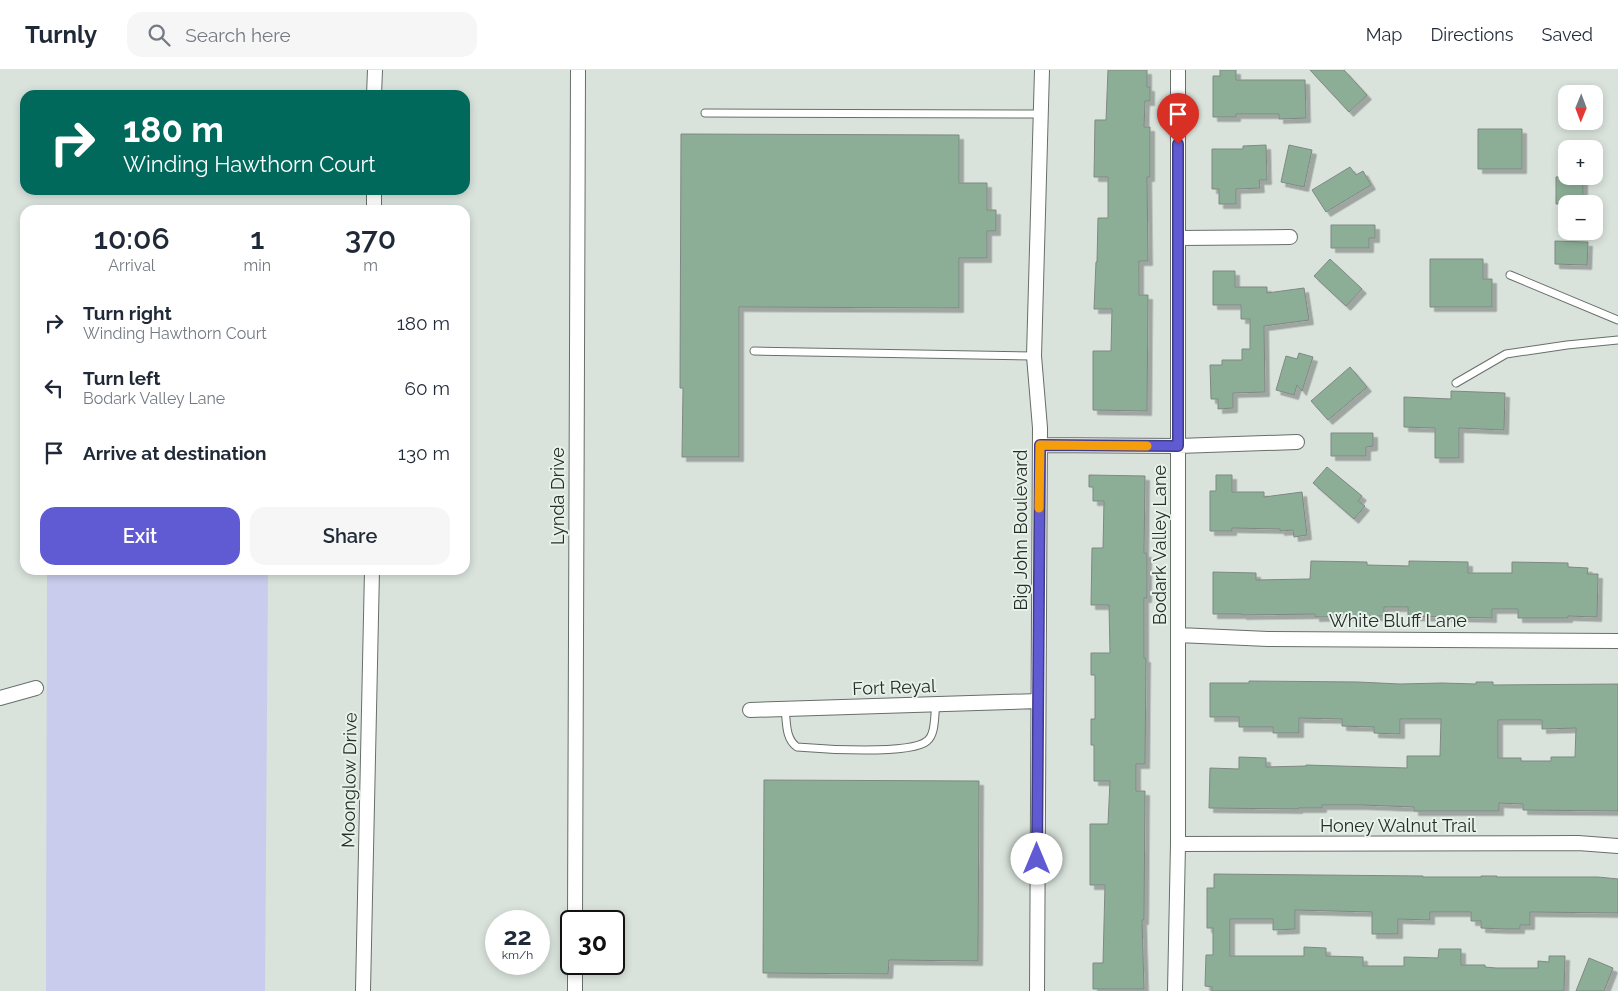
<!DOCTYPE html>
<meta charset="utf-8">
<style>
body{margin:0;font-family:Raleway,sans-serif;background:#f6f6f7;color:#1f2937;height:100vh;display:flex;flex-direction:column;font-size:19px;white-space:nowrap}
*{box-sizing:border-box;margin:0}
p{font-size:16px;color:#747a83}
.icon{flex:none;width:28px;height:28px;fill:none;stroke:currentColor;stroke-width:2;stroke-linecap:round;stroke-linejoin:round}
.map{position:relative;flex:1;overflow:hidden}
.sheet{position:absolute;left:20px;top:135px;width:450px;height:370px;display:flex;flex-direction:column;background:#fff;border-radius:15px;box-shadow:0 2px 8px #0003}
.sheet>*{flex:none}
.guide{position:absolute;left:20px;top:20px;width:450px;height:105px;border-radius:15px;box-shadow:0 2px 8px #0003;background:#00695c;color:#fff;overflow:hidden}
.needle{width:32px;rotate:181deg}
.controls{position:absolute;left:1558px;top:15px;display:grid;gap:10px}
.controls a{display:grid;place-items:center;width:45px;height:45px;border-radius:10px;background:#fff;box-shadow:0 2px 8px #0003;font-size:25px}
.speed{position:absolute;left:485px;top:840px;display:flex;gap:10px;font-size:25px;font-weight:700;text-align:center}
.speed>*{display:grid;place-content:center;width:65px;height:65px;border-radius:50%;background:#fff;box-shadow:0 2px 8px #0003;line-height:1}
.speed small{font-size:12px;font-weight:400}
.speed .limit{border:2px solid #111;border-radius:8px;background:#fff;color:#111}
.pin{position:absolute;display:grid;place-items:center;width:42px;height:42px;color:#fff;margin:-51px -21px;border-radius:50% 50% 50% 0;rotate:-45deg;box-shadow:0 0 5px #0007}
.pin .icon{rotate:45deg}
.me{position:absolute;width:55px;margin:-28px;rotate:0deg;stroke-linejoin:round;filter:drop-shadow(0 0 4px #0008)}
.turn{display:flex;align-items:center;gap:18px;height:105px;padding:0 20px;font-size:22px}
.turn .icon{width:65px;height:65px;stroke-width:2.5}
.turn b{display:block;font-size:35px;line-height:42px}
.eta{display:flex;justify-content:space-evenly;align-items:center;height:85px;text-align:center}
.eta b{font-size:30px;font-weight:600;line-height:35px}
.action{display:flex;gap:10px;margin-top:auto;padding:10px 20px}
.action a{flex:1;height:58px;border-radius:15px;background:#605bd3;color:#fff;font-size:20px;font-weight:600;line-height:58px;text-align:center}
.action a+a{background:#f6f6f7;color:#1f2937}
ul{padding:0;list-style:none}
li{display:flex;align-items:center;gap:15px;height:65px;padding:0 20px}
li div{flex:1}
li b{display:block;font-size:19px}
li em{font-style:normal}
header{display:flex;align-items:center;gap:30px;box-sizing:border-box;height:70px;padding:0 25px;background:#fff;border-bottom:1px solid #e0e1e3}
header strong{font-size:24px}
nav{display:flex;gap:28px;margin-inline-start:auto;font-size:18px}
.search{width:350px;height:45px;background:#f6f6f7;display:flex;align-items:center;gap:12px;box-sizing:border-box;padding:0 18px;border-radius:15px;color:#747a83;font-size:19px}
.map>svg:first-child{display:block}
.green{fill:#c9ccec}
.building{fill:#8cae97;stroke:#7f8882;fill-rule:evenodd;filter:url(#shadow)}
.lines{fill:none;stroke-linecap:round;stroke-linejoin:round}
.service-casing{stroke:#676f69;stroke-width:9}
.minor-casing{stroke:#676f69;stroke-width:16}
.service{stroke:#fff;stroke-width:7}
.minor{stroke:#fff;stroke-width:14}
.route-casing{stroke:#3e3b89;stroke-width:12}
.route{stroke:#605bd3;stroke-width:9}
.slow{stroke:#f59e0b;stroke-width:9}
.labels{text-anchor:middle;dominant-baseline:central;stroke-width:4;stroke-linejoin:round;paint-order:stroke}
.street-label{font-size:18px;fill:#282c29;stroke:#e6f1e9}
</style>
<header>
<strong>Turnly</strong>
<div class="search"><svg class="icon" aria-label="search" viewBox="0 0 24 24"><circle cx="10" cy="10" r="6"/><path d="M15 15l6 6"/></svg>Search here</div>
<nav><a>Map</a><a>Directions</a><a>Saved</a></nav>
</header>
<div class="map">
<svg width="1618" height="921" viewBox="0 0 1618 921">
<defs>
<filter id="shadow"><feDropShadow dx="4.5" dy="4.5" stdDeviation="0" flood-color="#0004"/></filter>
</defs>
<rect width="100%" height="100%" fill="#d9e3dc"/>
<path class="green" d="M 47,500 L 268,500 L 265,921 L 46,921 Z"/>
<path class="building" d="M 1108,0 L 1147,0 L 1147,17 L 1150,17 L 1150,31 L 1145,31 L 1144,57 L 1150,57 L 1150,107 L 1147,107 L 1148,191 L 1139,191 L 1139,225 L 1148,225 L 1147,341 L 1093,340 L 1093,281 L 1111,281 L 1112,239 L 1094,239 L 1096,192 L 1097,192 L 1098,148 L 1108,148 L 1108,107 L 1094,107 L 1095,50 L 1106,50 Z
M 1220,0 L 1236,0 L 1236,10 L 1305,10 L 1306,48 L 1279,49 L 1279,44 L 1236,44 L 1236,47 L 1213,47 L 1213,6 L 1220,6 Z
M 1310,0 L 1344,0 L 1367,25 L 1349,42 Z
M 1478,59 L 1522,59 L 1522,99 L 1478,99 Z
M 681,64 L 959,65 L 959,113 L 987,113 L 987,140 L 996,140 L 996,161 L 987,161 L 987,188 L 959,188 L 959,238 L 739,237 L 739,387 L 682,387 L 683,318 L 680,318 Z
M 1266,75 L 1267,110 L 1259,110 L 1260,118 L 1236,119 L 1236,134 L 1219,134 L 1219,119 L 1212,119 L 1212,79 L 1243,79 L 1243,76 Z
M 1289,75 L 1312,80 L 1304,117 L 1281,112 Z
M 1350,97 L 1356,105 L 1363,101 L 1371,115 L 1326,142 L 1312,120 Z
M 1583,106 L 1583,134 L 1556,134 L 1556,107 Z
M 1331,155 L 1375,155 L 1375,168 L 1369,168 L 1369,178 L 1331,178 Z
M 1555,171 L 1588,172 L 1587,195 L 1555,194 Z
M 1330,189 L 1362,219 L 1346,236 L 1314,206 Z
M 1430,189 L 1483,189 L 1483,209 L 1492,209 L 1492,237 L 1430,237 Z
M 1213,201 L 1235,201 L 1235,217 L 1267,217 L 1267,223 L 1304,218 L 1309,250 L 1264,256 L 1265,322 L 1233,323 L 1233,338 L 1218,339 L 1218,329 L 1211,329 L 1210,295 L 1222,295 L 1222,290 L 1242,290 L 1242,279 L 1250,279 L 1250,249 L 1241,249 L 1241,235 L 1213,235 Z
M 1299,283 L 1313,287 L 1302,321 L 1297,315 L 1294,325 L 1276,320 L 1286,286 L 1297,289 Z
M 1350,297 L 1367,317 L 1328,350 L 1311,331 Z
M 1451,321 L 1505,323 L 1504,360 L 1459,358 L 1459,388 L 1435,388 L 1435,358 L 1404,357 L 1404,327 L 1451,329 Z
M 1331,363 L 1373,363 L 1373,376 L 1366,377 L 1366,386 L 1331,386 Z
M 1327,397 L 1362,426 L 1358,431 L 1365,436 L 1354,449 L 1313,413 Z
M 1089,405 L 1145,406 L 1144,483 L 1147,483 L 1147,528 L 1144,528 L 1144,588 L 1146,588 L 1145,694 L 1136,694 L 1136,721 L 1145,721 L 1144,850 L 1142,850 L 1144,919 L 1093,919 L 1093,893 L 1103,893 L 1105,815 L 1090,815 L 1090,754 L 1108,754 L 1110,711 L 1094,711 L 1094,675 L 1091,675 L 1091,649 L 1095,649 L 1095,605 L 1091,605 L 1091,583 L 1110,583 L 1109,535 L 1091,535 L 1092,478 L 1103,478 L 1104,431 L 1093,431 L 1093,417 L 1089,417 Z
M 1216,405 L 1232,405 L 1232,422 L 1264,422 L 1264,427 L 1302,422 L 1307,465 L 1294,467 L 1293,460 L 1280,461 L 1280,459 L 1232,458 L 1232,461 L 1210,461 L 1210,421 L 1216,421 Z
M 1311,491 L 1367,492 L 1367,495 L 1409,496 L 1409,491 L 1468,492 L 1468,503 L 1512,503 L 1512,492 L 1568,493 L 1568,497 L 1588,498 L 1587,504 L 1598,504 L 1597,547 L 1568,546 L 1568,548 L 1518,548 L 1518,539 L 1492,539 L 1492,548 L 1408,546 L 1408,537 L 1384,537 L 1384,546 L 1315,547 L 1315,544 L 1242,545 L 1242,544 L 1213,544 L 1213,502 L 1256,503 L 1256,510 L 1310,509 Z
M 1249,611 L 1358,612 L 1400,614 L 1442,613 L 1476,614 L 1476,612 L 1493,612 L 1493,615 L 1618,614 L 1618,741 L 1523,740 L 1523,734 L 1499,733 L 1499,741 L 1414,741 L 1414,737 L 1363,735 L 1322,735 L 1322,738 L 1298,738 L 1298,739 L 1209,738 L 1210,698 L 1239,699 L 1239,687 L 1266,688 L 1266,697 L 1306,696 L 1306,695 L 1407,698 L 1407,686 L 1440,686 L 1441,649 L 1400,649 L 1400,664 L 1374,663 L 1374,657 L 1342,656 L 1342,649 L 1299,648 L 1299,663 L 1273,663 L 1273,657 L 1239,657 L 1239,647 L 1210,647 L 1210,613 L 1249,613 ZM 1498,650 L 1542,650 L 1542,659 L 1576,658 L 1575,687 L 1551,687 L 1551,691 L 1521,691 L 1521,688 L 1498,688 Z
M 764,710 L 979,711 L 978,891 L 889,890 L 888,904 L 763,903 Z
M 1214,804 L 1423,806 L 1423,807 L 1481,807 L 1481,806 L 1497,806 L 1497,807 L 1598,807 L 1618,809 L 1618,843 L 1530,842 L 1530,855 L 1520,855 L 1520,859 L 1504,859 L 1481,858 L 1481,851 L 1471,851 L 1471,842 L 1430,842 L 1430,850 L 1398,849 L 1398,864 L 1372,864 L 1372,842 L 1295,840 L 1295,859 L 1273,860 L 1273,849 L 1230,849 L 1230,886 L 1304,886 L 1304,877 L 1326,878 L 1326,886 L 1363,887 L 1363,896 L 1404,896 L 1404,887 L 1438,888 L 1439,879 L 1461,879 L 1461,895 L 1485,895 L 1485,897 L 1496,898 L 1538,898 L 1538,891 L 1549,892 L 1549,886 L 1565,886 L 1564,921 L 1212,921 L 1212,917 L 1205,916 L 1206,885 L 1213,885 L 1213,858 L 1207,858 L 1207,818 L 1214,818 Z
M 1589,888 L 1613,898 L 1604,921 L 1576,921 Z"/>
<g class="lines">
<defs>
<path id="service" d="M 705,43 L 1042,44
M 1510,205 L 1618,250
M 754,281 L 1034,286
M 1456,313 L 1506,284 L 1567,275 L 1618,270
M 785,639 C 787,653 785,668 797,677 C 820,679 911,685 927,671 C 936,664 934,645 936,635"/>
<path id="minor" d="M 374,25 L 375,0
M 374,140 L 374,120
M 1178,168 L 1290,167
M 1040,375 L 1178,376 L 1297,372
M 1178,565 L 1268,569 L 1618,571
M 0,628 L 36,618
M 750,640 L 1038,631
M 1178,774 L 1578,773 L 1618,776
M 575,851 L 578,0
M 363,921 L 372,500
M 575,921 L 575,894
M 1037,921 L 1040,358 L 1034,286 L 1042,0
M 1175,921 L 1178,774 L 1178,0"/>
</defs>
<use href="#service" class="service-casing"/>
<use href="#minor" class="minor-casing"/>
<use href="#service" class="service"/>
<use href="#minor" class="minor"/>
</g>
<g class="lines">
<defs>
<path id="route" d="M 1037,789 L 1040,375 L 1178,376 L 1178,74"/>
</defs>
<use href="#route" class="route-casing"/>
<use href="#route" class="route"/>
<path class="slow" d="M 1039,438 L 1040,375 L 1147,376"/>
</g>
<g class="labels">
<g class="street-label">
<text transform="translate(557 426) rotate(-90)">Lynda Drive</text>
<text transform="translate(1020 460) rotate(-90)">Big John Boulevard</text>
<text transform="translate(1159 475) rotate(-90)">Bodark Valley Lane</text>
<text x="1398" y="550">White Bluff Lane</text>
<text transform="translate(894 617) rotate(-2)">Fort Reyal</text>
<text transform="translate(349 710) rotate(-89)">Moonglow Drive</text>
<text x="1398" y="755">Honey Walnut Trail</text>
</g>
</g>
</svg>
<div class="controls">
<a><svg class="needle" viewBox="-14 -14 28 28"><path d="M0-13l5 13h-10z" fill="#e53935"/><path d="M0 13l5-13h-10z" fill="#747a83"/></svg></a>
<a>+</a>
<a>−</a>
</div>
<div class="speed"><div>22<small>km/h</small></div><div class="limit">30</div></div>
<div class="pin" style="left:1178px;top:74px;background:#d93025"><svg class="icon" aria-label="arrive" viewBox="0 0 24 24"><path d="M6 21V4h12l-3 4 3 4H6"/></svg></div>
<svg class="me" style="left:1037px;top:789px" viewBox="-20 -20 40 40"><circle r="19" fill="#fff"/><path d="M0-13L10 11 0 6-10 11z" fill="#605bd3"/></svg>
<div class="guide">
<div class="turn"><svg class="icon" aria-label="right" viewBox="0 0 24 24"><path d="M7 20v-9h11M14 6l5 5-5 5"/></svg><div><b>180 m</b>Winding Hawthorn Court</div></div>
</div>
<section class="sheet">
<div class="eta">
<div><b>10:06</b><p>Arrival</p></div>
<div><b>1</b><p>min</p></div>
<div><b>370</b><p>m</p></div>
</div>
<ul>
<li><svg class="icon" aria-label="right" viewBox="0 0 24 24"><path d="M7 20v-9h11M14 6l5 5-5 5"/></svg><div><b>Turn right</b><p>Winding Hawthorn Court</p></div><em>180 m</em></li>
<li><svg class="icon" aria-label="left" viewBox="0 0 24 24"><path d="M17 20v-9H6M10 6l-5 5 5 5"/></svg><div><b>Turn left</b><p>Bodark Valley Lane</p></div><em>60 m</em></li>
<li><svg class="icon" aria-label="arrive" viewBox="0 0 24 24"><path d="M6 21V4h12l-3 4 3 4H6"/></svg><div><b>Arrive at destination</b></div><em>130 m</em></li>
</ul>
<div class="action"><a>Exit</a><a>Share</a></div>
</section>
</div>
